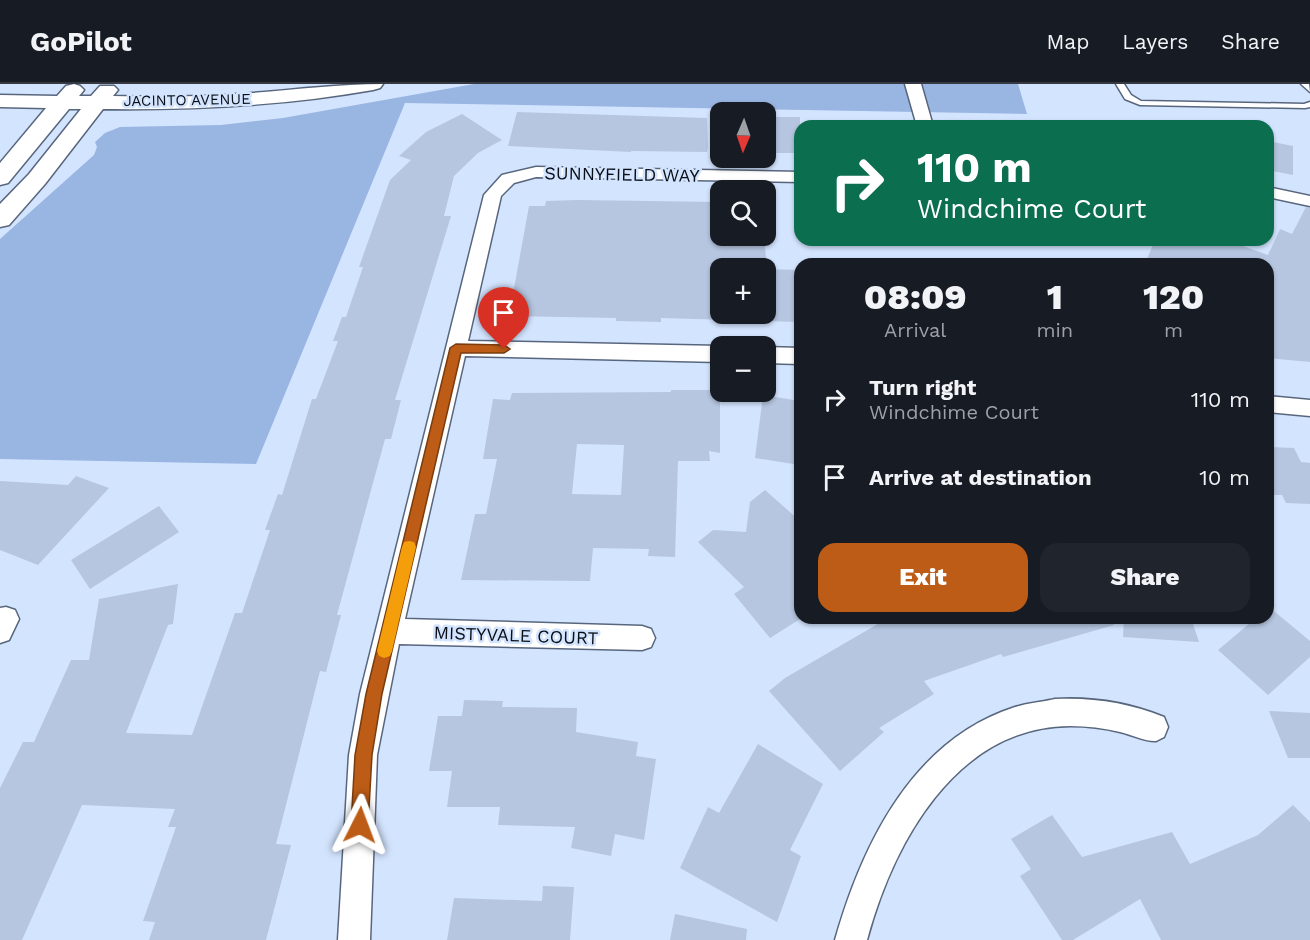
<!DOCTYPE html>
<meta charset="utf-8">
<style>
body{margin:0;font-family:"Work Sans",sans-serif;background:#20242c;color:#f1f3f6;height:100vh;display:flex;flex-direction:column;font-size:22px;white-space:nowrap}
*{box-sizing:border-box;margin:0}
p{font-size:20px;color:#9ea1a6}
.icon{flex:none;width:33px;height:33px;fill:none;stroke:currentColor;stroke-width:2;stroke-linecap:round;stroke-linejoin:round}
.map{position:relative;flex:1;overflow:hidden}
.panel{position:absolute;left:794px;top:174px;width:480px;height:366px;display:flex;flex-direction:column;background:#171b24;border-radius:18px;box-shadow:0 2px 4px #0004}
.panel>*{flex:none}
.top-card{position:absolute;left:794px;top:36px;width:480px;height:126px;border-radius:18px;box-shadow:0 2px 4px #0004;background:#0b6e4f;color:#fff;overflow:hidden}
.needle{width:39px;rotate:182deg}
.buttons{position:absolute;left:710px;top:18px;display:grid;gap:12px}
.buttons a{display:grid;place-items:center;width:66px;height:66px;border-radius:12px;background:#171b24;box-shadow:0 2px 4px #0004;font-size:30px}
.pin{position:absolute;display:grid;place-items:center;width:51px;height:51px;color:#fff;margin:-62px -26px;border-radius:50% 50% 50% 0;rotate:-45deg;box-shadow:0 0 6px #0007}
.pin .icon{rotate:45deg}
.me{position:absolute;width:66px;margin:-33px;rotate:3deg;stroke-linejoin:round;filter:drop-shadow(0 0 4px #0008)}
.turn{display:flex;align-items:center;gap:21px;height:126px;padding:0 24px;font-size:27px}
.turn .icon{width:78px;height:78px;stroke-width:2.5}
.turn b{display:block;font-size:42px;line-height:51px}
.eta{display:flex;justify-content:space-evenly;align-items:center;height:102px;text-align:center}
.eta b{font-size:36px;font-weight:800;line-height:42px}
.primary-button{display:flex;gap:12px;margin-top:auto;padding:12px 24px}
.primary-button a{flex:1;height:69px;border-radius:18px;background:#bc5c16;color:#fff;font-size:24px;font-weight:800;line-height:69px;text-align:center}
.primary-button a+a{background:#20242c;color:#f1f3f6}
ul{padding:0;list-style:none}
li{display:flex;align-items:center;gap:18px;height:78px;padding:0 24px}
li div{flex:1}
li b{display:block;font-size:22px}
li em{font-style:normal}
header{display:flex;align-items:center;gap:36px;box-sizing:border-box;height:84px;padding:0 30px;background:#171b24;border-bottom:2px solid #363941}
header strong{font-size:28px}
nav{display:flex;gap:33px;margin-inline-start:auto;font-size:21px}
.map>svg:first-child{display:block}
.green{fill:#99b5e2}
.building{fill:#b6c6e0;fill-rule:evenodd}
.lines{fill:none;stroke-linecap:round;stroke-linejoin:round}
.lane-casing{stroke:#58667d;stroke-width:3}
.street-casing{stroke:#58667d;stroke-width:3}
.secondary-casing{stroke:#58667d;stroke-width:3}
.lane{fill:#fff;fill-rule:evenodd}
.street{fill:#fff;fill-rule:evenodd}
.secondary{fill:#fff;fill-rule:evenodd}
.route{fill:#bc5c16;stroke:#7a3c0e;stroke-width:1.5}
.slow{fill:#f59e0b}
.labels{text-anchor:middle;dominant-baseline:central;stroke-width:5;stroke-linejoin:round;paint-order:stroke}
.far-street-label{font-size:15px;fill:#090e17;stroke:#d3e4fe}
.street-label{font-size:18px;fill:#090e17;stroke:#d3e4fe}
</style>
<header>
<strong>GoPilot</strong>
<nav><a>Map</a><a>Layers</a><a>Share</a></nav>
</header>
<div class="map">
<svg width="1310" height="856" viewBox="0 0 1310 856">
<rect width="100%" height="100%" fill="#d3e4fe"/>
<path class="green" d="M 474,0 L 1018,0 L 1027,30 L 405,19 L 256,380 L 0,375 L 0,155 L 94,71 L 97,63 L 95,58 L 105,49 L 120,43 L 221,41 L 283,34 Z"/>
<path class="building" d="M 517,28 L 707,34 L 708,64 L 707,68 L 631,67 L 631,68 L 508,62 Z
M 462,30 L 502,56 L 478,69 L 454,92 L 444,132 L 451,132 L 395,316 L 401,316 L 391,355 L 385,355 L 337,531 L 341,531 L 326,588 L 320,587 L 298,674 L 276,760 L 291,761 L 266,856 L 149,856 L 155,838 L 143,837 L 176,743 L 168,743 L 175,725 L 82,721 L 22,856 L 0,856 L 0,704 L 23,658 L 34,658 L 71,576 L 89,576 L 99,515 L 178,500 L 173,540 L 168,541 L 126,649 L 192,651 L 235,529 L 242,529 L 270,446 L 265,446 L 278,410 L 282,411 L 312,315 L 316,315 L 338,257 L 333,257 L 342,233 L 346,233 L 363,183 L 359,183 L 390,96 L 411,76 L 399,72 L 426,48 Z
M 765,33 L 800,33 L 800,69 L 774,69 L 774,66 L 765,66 Z
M 1268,57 L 1293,62 L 1293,91 L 1268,86 Z
M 578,116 L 720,118 L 720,152 L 764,152 L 767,185 L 800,186 L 800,238 L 661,234 L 661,238 L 616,237 L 616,234 L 509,232 L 529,122 L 545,122 L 546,117 ZM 720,184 L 765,184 L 765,230 L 720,230 Z
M 1306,123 L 1310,124 L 1310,278 L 1268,274 L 1268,180 L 1162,180 L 1147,175 L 1155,156 L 1226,156 L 1268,171 L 1280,145 L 1292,150 Z
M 671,306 L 720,306 L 720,369 L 709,367 L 710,377 L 678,377 L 675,473 L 648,472 L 649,465 L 593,464 L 590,497 L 461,496 L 475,430 L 486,430 L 497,375 L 483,375 L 493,315 L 510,316 L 512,309 L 671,308 ZM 577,360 L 624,361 L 621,411 L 572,410 Z
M 763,311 L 800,317 L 800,381 L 755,374 Z
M 1268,363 L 1294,364 L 1301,378 L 1310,379 L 1310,420 L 1286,419 L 1282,411 L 1268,411 Z
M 76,392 L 109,404 L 38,481 L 0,466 L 0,397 L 68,401 Z
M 765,406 L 800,437 L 800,535 L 770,554 L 734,510 L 744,503 L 698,458 L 713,446 L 746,448 L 750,418 Z
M 159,422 L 179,448 L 90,505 L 71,476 Z
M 1269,523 L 1310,557 L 1310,573 L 1268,611 L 1218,566 L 1256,534 L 1268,534 Z
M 888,534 L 1113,534 L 1114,541 L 1003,573 L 1001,570 L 924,597 L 934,610 L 879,644 L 884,648 L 840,687 L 769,607 L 785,594 Z
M 1124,534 L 1191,534 L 1199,558 L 1123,553 Z
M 464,616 L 503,617 L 502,623 L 577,624 L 576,648 L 638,658 L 636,672 L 656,675 L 644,756 L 615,750 L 611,772 L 571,764 L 575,743 L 498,741 L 500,723 L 447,723 L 452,687 L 429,687 L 438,632 L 462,632 Z
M 1269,627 L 1310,629 L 1310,674 L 1288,674 Z
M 758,660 L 823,700 L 790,766 L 801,772 L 777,838 L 680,784 L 708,723 L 719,729 Z
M 1293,721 L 1310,738 L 1310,856 L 1161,856 L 1140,815 L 1073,856 L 1062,856 L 1020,792 L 1031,785 L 1011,755 L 1052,731 L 1082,773 L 1172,748 L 1190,780 L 1258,751 Z
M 543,802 L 574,803 L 570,856 L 447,856 L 454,814 L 542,817 Z
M 675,830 L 747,845 L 746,856 L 670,856 Z"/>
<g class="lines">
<defs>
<path id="lane" d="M 1116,0 L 1124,0 L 1131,11 L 1141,17 L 1304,20 L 1310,18 L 1310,23 L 1305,24 L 1140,21 L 1125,15 Z
M 1301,0 L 1309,0 L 1310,8 Z"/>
<path id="street" d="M 905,0 L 921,0 L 933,42 L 917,42 Z
M 536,83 L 800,88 L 800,98 L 536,93 L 514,99 L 501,112 L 468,257 L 720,262 L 720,278 L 465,272 L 405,535 L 642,542 L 651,545 L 655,554 L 651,563 L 642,566 L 399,560 L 377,671 L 370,856 L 338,856 L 349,671 L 360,610 L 484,111 L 502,91 Z
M 1268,103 L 1310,112 L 1310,122 L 1268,113 Z
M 765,263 L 800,264 L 800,280 L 765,279 Z
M 1268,312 L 1310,316 L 1310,332 L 1268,328 Z
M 6,523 L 15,526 L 19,535 L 9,556 L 0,559 L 0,524 Z
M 1055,615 C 1092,613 1130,619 1164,633 L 1168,643 L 1164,653 C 1161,654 1159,656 1156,657 C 1146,658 1130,650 1120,648 C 1104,644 1087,642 1070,642 C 955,643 893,760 867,856 L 835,856 C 862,761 912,656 1015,623 C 1028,619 1042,618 1055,615 Z"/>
<path id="secondary" d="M 74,0 L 80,2 L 84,6 L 79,12 L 91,12 L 100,2 L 114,2 L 118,6 L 113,12 C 154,13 196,13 237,10 C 286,7 334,0 383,0 L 380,4 L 373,6 C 283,22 194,26 103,25 L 45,100 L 9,141 L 0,143 L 0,120 L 29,90 L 81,25 L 69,25 L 8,99 L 0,101 L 0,79 L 46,24 L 0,23 L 0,11 L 57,12 L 66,2 Z"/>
</defs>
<use href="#lane" class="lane-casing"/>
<use href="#street" class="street-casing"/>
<use href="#secondary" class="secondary-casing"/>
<use href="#lane" class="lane"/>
<use href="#street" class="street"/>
<use href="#secondary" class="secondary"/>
</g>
<path class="route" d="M 456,260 L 504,261 L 510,265 L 504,269 L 461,269 L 382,610 L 372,671 L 368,741 L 366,747 L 360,749 L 354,747 L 351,741 L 355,671 L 366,610 L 450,264 Z"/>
<path class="slow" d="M 409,457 L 414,458 L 416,463 L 392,567 L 390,572 L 384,574 L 379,572 L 377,567 L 402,463 L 404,458 Z"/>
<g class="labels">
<g class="far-street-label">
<text transform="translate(187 16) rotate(-1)">JACINTO AVENUE</text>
</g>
<g class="street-label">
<text transform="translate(622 90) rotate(1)">SUNNYFIELD WAY</text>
<text transform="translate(516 551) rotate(2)">MISTYVALE COURT</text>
</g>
</g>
</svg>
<div class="buttons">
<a><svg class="needle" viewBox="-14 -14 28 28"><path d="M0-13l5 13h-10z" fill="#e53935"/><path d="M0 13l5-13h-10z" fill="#9ea1a6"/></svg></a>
<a><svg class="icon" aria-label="search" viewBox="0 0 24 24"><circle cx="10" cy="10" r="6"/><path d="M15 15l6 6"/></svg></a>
<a>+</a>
<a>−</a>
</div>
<div class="pin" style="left:504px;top:265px;background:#d93025"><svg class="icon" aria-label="arrive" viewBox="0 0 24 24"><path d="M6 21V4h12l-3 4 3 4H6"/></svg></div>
<svg class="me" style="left:360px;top:741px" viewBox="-20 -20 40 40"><path d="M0-17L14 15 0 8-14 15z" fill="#bc5c16" stroke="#fff" stroke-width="4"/></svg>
<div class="top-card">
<div class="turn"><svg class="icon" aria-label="right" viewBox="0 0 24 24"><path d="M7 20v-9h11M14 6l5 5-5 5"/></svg><div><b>110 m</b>Windchime Court</div></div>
</div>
<section class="panel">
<div class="eta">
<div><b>08:09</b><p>Arrival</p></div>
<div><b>1</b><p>min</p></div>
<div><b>120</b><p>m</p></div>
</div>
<ul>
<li><svg class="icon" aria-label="right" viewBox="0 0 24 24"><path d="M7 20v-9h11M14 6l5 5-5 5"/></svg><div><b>Turn right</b><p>Windchime Court</p></div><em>110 m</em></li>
<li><svg class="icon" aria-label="arrive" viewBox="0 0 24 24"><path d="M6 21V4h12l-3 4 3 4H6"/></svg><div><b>Arrive at destination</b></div><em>10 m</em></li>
</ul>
<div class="primary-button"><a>Exit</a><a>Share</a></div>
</section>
</div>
